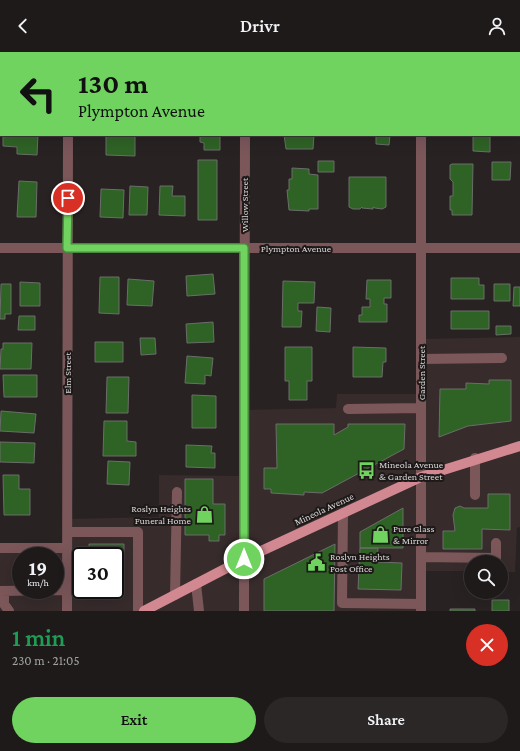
<!DOCTYPE html>
<meta charset="utf-8">
<style>
body{margin:0;font-family:"Crimson Pro",serif;background:#2b2727;color:#f1f3f6;height:100vh;display:flex;flex-direction:column;font-size:15px;white-space:nowrap}
*{box-sizing:border-box;margin:0}
p{font-size:13px;color:#a1a1a2}
.icon{flex:none;width:22px;height:22px;fill:none;stroke:currentColor;stroke-width:2;stroke-linecap:round;stroke-linejoin:round}
.map{position:relative;height:559px;overflow:hidden}
.panel{display:flex;flex-direction:column;background:#1e1a1a;flex:1}
.panel>*{flex:none}
.banner{position:absolute;left:0px;top:0px;width:520px;height:84px;box-shadow:0 4px 16px #0002,0 0 0 1px #3c3839;background:#70d35f;color:#111;overflow:hidden}
.tools{position:absolute;left:464px;top:503px;display:grid;gap:8px}
.tools a{display:grid;place-items:center;width:44px;height:44px;border-radius:50%;background:#1e1a1a;box-shadow:0 4px 16px #0002,0 0 0 1px #3c3839;font-size:20px}
.speed{position:absolute;left:12px;top:495px;display:flex;gap:8px;font-size:20px;font-weight:700;text-align:center}
.speed>*{display:grid;place-content:center;width:52px;height:52px;border-radius:50%;background:#1e1a1a;box-shadow:0 4px 16px #0002,0 0 0 1px #3c3839;line-height:1}
.speed small{font-size:10px;font-weight:400}
.speed .limit{border:2px solid #111;border-radius:6px;background:#fff;color:#111}
.pin{position:absolute;display:grid;place-items:center;width:34px;height:34px;color:#fff;margin:-17px;border:2px solid #fff;border-radius:50%;box-shadow:0 1px 4px #0007}
.me{position:absolute;width:44px;margin:-22px;rotate:0deg;stroke-linejoin:round;filter:drop-shadow(0 0 3px #0008)}
.turn{display:flex;align-items:center;gap:14px;height:84px;padding:0 12px;font-size:18px}
.turn .icon{width:52px;height:52px;stroke-width:2.5}
.turn b{display:block;font-size:28px;line-height:34px}
.round{display:grid;place-items:center;flex:none;width:42px;height:42px;border-radius:21px;background:#2b2727}
.overview{display:flex;align-items:center;justify-content:space-between;height:68px;padding:0 12px}
h1{font-size:24px;font-weight:600;line-height:30px;color:#1e9e55}
.primary-button{display:flex;gap:8px;margin-top:auto;padding:8px 12px}
.primary-button a{flex:1;height:46px;border-radius:24px;background:#70d35f;color:#111;font-size:16px;font-weight:600;line-height:46px;text-align:center}
.primary-button a+a{background:#2b2727;color:#f1f3f6}
header{display:flex;justify-content:space-between;align-items:center;height:52px;padding:0 12px;background:#1e1a1a;font-size:18px;font-weight:600}
.map>svg:first-child{display:block}
.built{fill:#372b2c;fill-rule:evenodd}
.building{fill:#2f6326;stroke:#6a6e69}
.lines{fill:none;stroke-linecap:round;stroke-linejoin:round}
.minor{stroke:#7b575a;stroke-width:10}
.major{stroke:#d28890;stroke-width:10}
.route-casing{stroke:#49893e;stroke-width:10}
.route{stroke:#70d35f;stroke-width:7}
.labels{text-anchor:middle;dominant-baseline:central;stroke-width:4;stroke-linejoin:round;paint-order:stroke}
.street-label{font-size:10px;fill:#d9d5d5;stroke:#1e1919}
.poi-label{font-size:10px;fill:#d9d5d5;stroke:#1e1919;text-anchor:start}
</style>
<header><svg class="icon" aria-label="back" viewBox="0 0 24 24"><path d="M15 5l-7 7 7 7"/></svg>Drivr<svg class="icon" aria-label="person" viewBox="0 0 24 24"><circle cx="12" cy="8" r="4"/><path d="M4 21q1-7 8-7t8 7"/></svg></header>
<div class="map">
<svg width="520" height="559" viewBox="0 0 520 559">
<rect width="100%" height="100%" fill="#282223"/>
<path class="built" d="M 520,285 L 520,475 L 517,476 L 515,520 L 501,520 L 501,510 L 471,510 L 471,519 L 421,519 L 420,559 L 0,559 L 0,496 L 67,496 L 67,467 L 159,465 L 159,423 L 244,424 L 244,358 L 336,356 L 337,342 L 420,342 L 421,287 ZM 21,504 L 55,504 L 55,538 L 21,538 ZM 81,504 L 115,504 L 115,538 L 81,538 Z"/>
<path class="building" d="M 370,0 L 396,0 L 396,1 L 370,1 Z
M 519,39 L 520,39 L 520,54 L 519,54 Z
M 3,83 L 38,83 L 37,103 L 17,102 L 17,95 L 3,94 Z
M 106,83 L 135,83 L 135,104 L 106,103 Z
M 200,83 L 220,83 L 220,98 L 204,98 L 204,91 L 200,90 Z
M 284,83 L 314,83 L 313,97 L 286,97 Z
M 376,83 L 390,83 L 389,93 L 376,92 Z
M 468,83 L 490,83 L 490,100 L 473,99 L 473,84 Z
M 198,108 L 217,108 L 217,168 L 198,168 Z
M 318,109 L 334,109 L 334,120 L 318,120 Z
M 492,110 L 511,110 L 510,128 L 492,128 Z
M 452,112 L 473,112 L 472,163 L 452,163 L 452,158 L 450,158 L 450,144 L 453,144 L 453,130 L 450,127 L 450,113 Z
M 292,116 L 309,117 L 309,122 L 318,123 L 318,157 L 309,157 L 309,159 L 289,158 L 287,138 L 289,138 L 289,127 L 292,127 Z
M 349,125 L 386,125 L 386,155 L 382,157 L 375,156 L 373,155 L 373,157 L 362,156 L 362,155 L 360,157 L 353,157 L 349,155 Z
M 19,129 L 37,130 L 36,165 L 17,165 Z
M 130,134 L 148,135 L 147,163 L 129,163 Z
M 160,134 L 173,134 L 172,144 L 185,144 L 185,164 L 159,163 Z
M 101,137 L 124,138 L 123,166 L 100,165 Z
M 213,222 L 215,242 L 187,244 L 186,224 Z
M 100,225 L 119,225 L 119,262 L 99,261 Z
M 451,226 L 479,226 L 479,233 L 484,233 L 484,247 L 451,247 Z
M 128,227 L 154,229 L 152,254 L 127,253 Z
M 367,228 L 391,228 L 391,246 L 384,246 L 384,252 L 387,252 L 387,270 L 359,270 L 359,263 L 362,263 L 362,255 L 370,255 L 370,247 L 366,247 Z
M 283,229 L 315,230 L 314,251 L 298,251 L 298,259 L 302,259 L 301,275 L 282,275 Z
M 20,230 L 40,231 L 40,254 L 20,254 Z
M 1,232 L 11,232 L 11,262 L 5,262 L 5,267 L 0,267 Z
M 494,232 L 510,232 L 510,249 L 494,249 Z
M 514,235 L 520,235 L 520,254 L 513,254 Z
M 317,255 L 331,256 L 330,280 L 316,279 Z
M 451,259 L 489,259 L 489,277 L 451,277 Z
M 19,264 L 35,264 L 35,278 L 18,278 Z
M 213,270 L 214,290 L 187,291 L 186,272 Z
M 496,274 L 511,274 L 511,282 L 496,283 Z
M 140,286 L 155,286 L 156,302 L 141,303 Z
M 95,290 L 123,290 L 123,310 L 95,310 Z
M 3,291 L 32,291 L 31,317 L 0,317 L 1,297 L 3,297 Z
M 285,295 L 312,295 L 312,329 L 307,329 L 307,348 L 289,348 L 289,329 L 285,329 Z
M 353,295 L 386,296 L 386,310 L 383,310 L 382,325 L 353,325 Z
M 187,304 L 213,306 L 211,324 L 205,323 L 205,332 L 185,331 Z
M 3,323 L 37,323 L 37,345 L 4,345 Z
M 107,325 L 129,325 L 128,361 L 106,361 Z
M 489,328 L 511,328 L 511,369 L 468,374 L 439,385 L 440,337 L 466,337 L 466,331 L 489,332 Z
M 192,343 L 216,344 L 216,376 L 192,376 Z
M 1,359 L 36,362 L 34,381 L 0,379 Z
M 104,369 L 127,369 L 127,389 L 136,390 L 136,404 L 103,404 Z
M 276,372 L 334,372 L 334,383 L 348,375 L 348,372 L 405,372 L 404,397 L 322,441 L 304,440 L 304,443 L 271,441 L 271,437 L 264,437 L 264,416 L 277,416 Z
M 0,390 L 35,391 L 34,411 L 0,410 Z
M 186,393 L 212,394 L 211,401 L 215,401 L 215,416 L 186,415 Z
M 108,409 L 130,410 L 129,433 L 107,432 Z
M 3,423 L 19,423 L 19,437 L 30,437 L 30,463 L 4,463 Z
M 185,427 L 213,427 L 213,452 L 225,452 L 225,483 L 219,483 L 219,489 L 209,489 L 209,483 L 185,483 Z
M 488,442 L 510,442 L 510,478 L 482,477 L 482,497 L 443,497 L 443,479 L 455,479 L 453,463 L 455,456 L 460,454 L 464,456 L 488,456 Z
M 403,456 L 403,496 L 360,496 L 360,480 Z
M 89,492 L 124,492 L 124,534 L 115,535 L 115,504 L 89,504 Z
M 335,492 L 334,559 L 264,559 L 264,527 Z
M 360,496 L 378,496 L 377,510 L 402,511 L 401,538 L 358,537 Z
M 89,538 L 112,538 L 110,540 L 103,540 L 103,546 L 89,546 Z
M 492,548 L 509,548 L 509,559 L 492,559 Z
M 450,557 L 475,557 L 475,559 L 450,559 Z"/>
<g class="lines">
<path class="minor" d="M 68,1 L 68,0
M 245,1 L 245,0
M 421,1 L 421,0
M 0,196 L 520,196
M 421,307 L 502,306
M 348,357 L 421,356
M 475,443 L 475,406
M 343,461 L 342,551 L 421,552
M 67,480 L 138,480 L 138,559
M 0,496 L 67,496
M 421,505 L 496,506 L 496,491
M 196,532 L 199,559
M 0,539 L 67,538
M 4,539 L 4,552 L 9,559
M 175,543 L 177,440
M 67,559 L 68,83
M 244,559 L 245,83
M 421,559 L 421,83"/>
<path class="major" d="M 144,559 L 244,507 L 421,425 L 520,394"/>
</g>
<g class="lines">
<defs>
<path id="route" d="M 68,146 L 67,196 L 244,196 L 244,507"/>
</defs>
<use href="#route" class="route-casing"/>
<use href="#route" class="route"/>
</g>
<defs>
<symbol id="bus-bare" viewBox="-9 -9 18 18"><path d="M-5-6H5V4H4V6H2V4H-2V6H-4V4H-5ZM-3.5-4V0h7V-4ZM-3.5 1.2v1.5H-2V1.2ZM2 1.2v1.5H3.5V1.2Z" fill="#70d35f" stroke="#1e1919" stroke-width="2.5" paint-order="stroke"/></symbol>
<symbol id="shop-bare" viewBox="-9 -9 18 18"><path d="M-5-2.5h2.3a2.7 3.5 0 0 1 5.4 0H5L5.5 6h-11ZM-1.5-2.5h3a1.5 2.3 0 0 0-3 0Z" fill="#70d35f" stroke="#1e1919" stroke-width="2.5" paint-order="stroke"/></symbol>
<symbol id="civic-bare" viewBox="-9 -9 18 18"><path d="M-.6-6.5H3V-4.5H.6V-3L4-1V1h2V6H-6V1h2V-1L-.6-3ZM-1.2 2.5V6h2.4V2.5Z" fill="#70d35f" stroke="#1e1919" stroke-width="2.5" paint-order="stroke"/></symbol>
</defs>
<g fill-rule="evenodd">
<use href="#bus-bare" x="354" y="406" width="25" height="25"/>
<use href="#shop-bare" x="192" y="450" width="25" height="25"/>
<use href="#shop-bare" x="368" y="470" width="25" height="25"/>
<use href="#civic-bare" x="304" y="498" width="25" height="25"/>
</g>
<g class="labels">
<g class="street-label">
<text transform="translate(244 153) rotate(-90)">Willow Street</text>
<text x="296" y="196">Plympton Avenue</text>
<text transform="translate(67 321) rotate(-90)">Elm Street</text>
<text transform="translate(421 321) rotate(-90)">Garden Street</text>
<text transform="translate(324 457) rotate(-25)">Mineola Avenue</text>
</g>
<g class="poi-label">
<text x="379" y="412">Mineola Avenue<tspan x="379" dy="12">&amp; Garden Street</tspan></text>
<text x="191" y="456" text-anchor="end">Roslyn Heights<tspan x="191" dy="12">Funeral Home</tspan></text>
<text x="393" y="476">Pure Glass<tspan x="393" dy="12">&amp; Mirror</tspan></text>
<text x="330" y="504">Roslyn Heights<tspan x="330" dy="12">Post Office</tspan></text>
</g>
</g>
</svg>
<div class="tools">
<a><svg class="icon" aria-label="search" viewBox="0 0 24 24"><circle cx="10" cy="10" r="6"/><path d="M15 15l6 6"/></svg></a>
</div>
<div class="speed"><div>19<small>km/h</small></div><div class="limit">30</div></div>
<div class="pin" style="left:68px;top:146px;background:#d93025"><svg class="icon" aria-label="arrive" viewBox="0 0 24 24"><path d="M6 21V4h12l-3 4 3 4H6"/></svg></div>
<svg class="me" style="left:244px;top:507px" viewBox="-20 -20 40 40"><circle r="17" fill="#70d35f" stroke="#fff" stroke-width="3"/><path d="M0-11L8 9 0 5-8 9z" fill="#fff"/></svg>
<div class="banner">
<div class="turn"><svg class="icon" aria-label="left" viewBox="0 0 24 24"><path d="M17 20v-9H6M10 6l-5 5 5 5"/></svg><div><b>130 m</b>Plympton Avenue</div></div>
</div>
</div>
<section class="panel">
<div class="overview"><div><h1>1 min</h1><p>230 m · 21:05</p></div><a class="round" style="background:#d93025;color:#fff"><svg class="icon" aria-label="close" viewBox="0 0 24 24"><path d="M6 6l12 12M18 6L6 18"/></svg></a></div>
<div class="primary-button"><a>Exit</a><a>Share</a></div>
</section>
